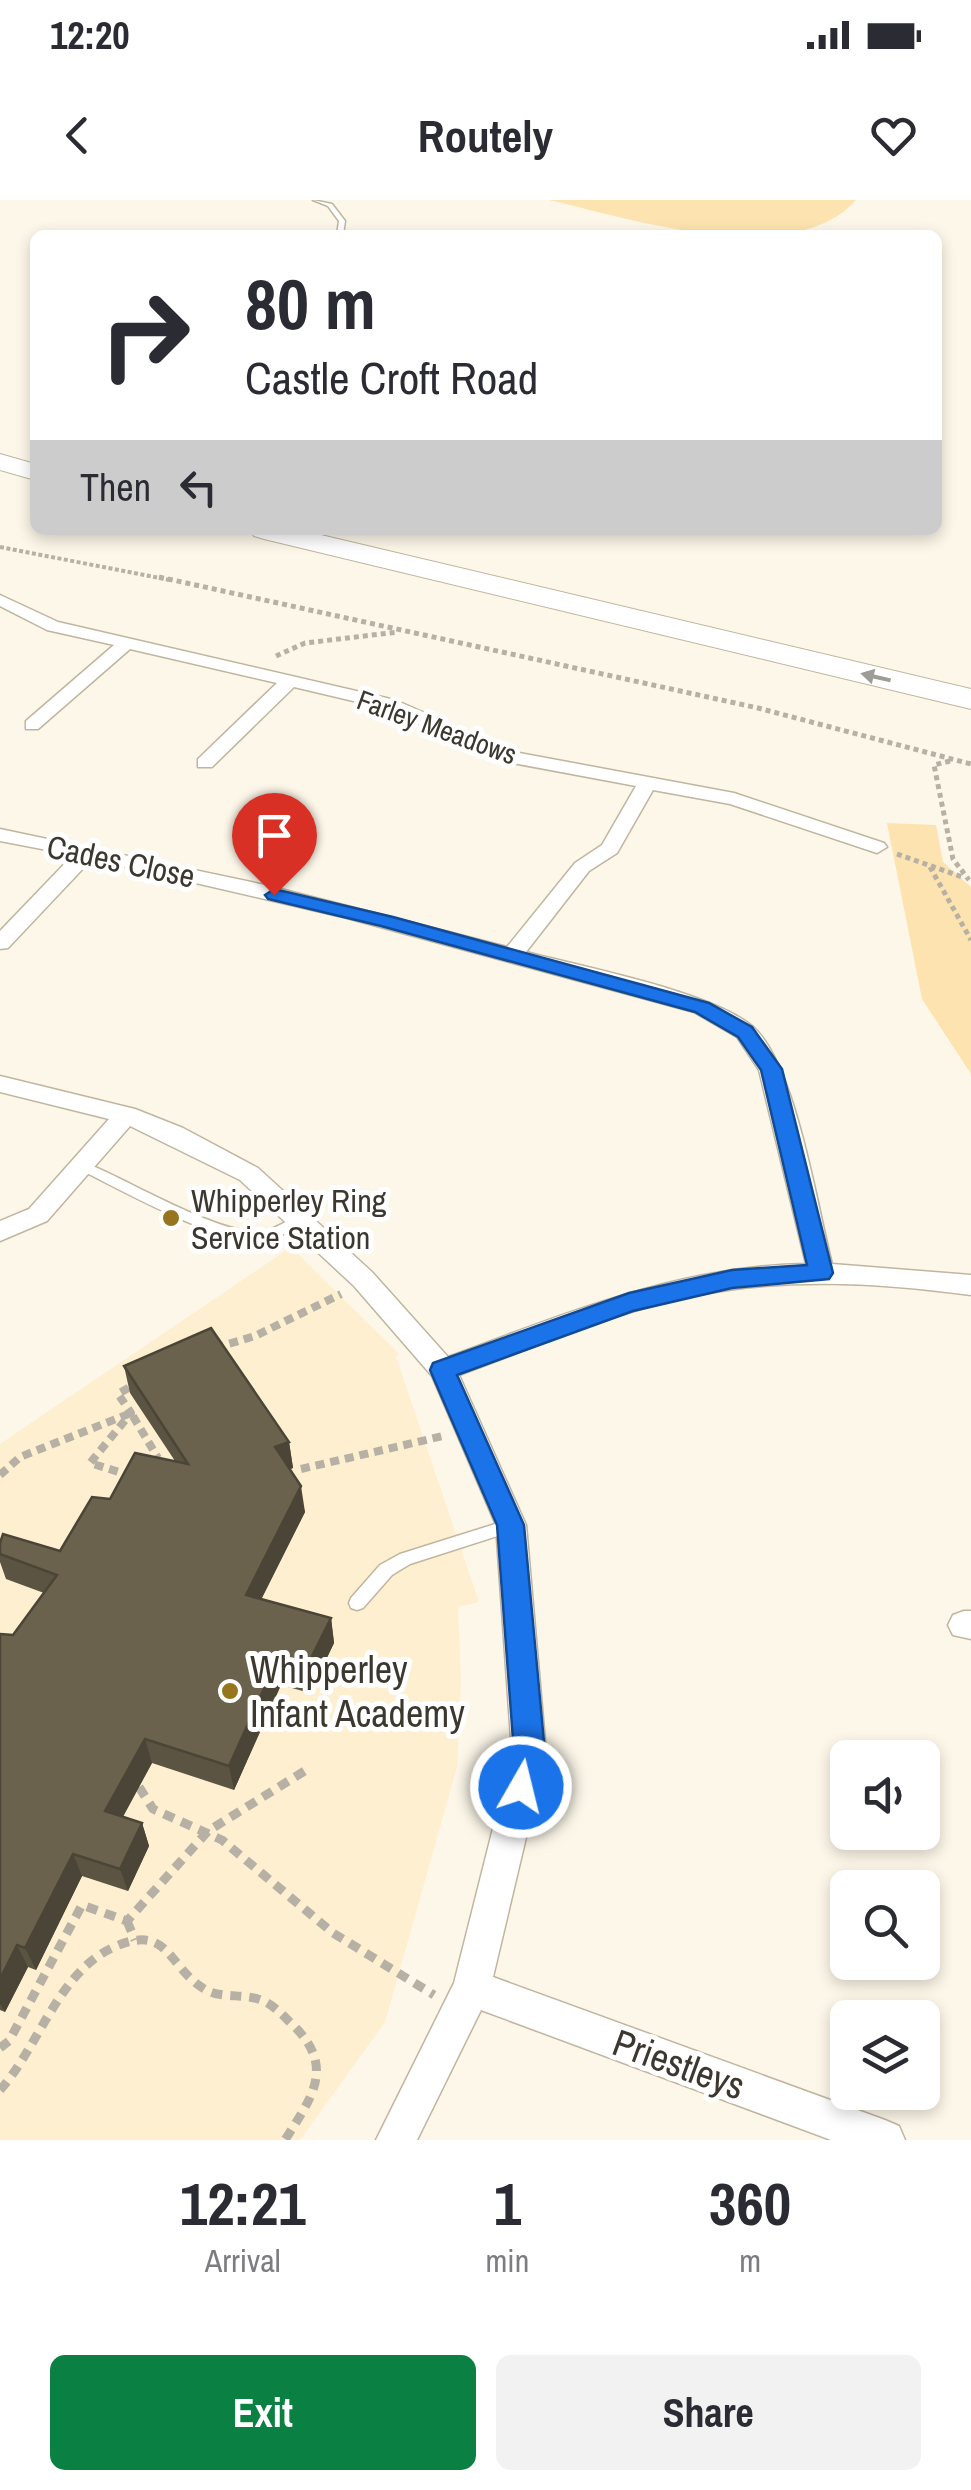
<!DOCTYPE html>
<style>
body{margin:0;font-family:"Archivo Narrow",sans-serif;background:#f2f2f3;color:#2b2b33;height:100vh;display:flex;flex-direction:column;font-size:38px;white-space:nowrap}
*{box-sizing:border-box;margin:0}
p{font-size:32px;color:#7c7c81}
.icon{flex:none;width:55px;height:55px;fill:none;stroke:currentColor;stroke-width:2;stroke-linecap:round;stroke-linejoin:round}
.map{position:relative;height:1940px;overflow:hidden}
.sheet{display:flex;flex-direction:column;background:#fff;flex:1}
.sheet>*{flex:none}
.top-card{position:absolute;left:30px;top:30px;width:912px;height:305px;border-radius:15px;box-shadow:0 5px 15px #0003;background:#fff;color:#2b2b33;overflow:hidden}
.buttons{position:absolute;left:830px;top:1540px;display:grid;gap:20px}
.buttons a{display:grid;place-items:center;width:110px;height:110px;border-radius:15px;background:#fff;box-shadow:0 5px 15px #0003;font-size:50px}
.pin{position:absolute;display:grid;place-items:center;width:85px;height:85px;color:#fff;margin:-102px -42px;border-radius:50% 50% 50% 0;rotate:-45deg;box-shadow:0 0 10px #0007}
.pin .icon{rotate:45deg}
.me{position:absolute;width:110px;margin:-55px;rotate:8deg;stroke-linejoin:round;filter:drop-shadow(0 0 8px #0008)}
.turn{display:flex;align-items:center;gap:35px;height:210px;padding:0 50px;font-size:45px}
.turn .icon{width:130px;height:130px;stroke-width:2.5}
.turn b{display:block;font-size:70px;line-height:85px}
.then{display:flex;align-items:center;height:95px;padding:0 50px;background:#0003;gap:20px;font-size:38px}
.eta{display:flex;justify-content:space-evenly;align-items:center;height:170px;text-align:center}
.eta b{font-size:60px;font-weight:700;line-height:70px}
.button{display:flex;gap:20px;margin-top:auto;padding:20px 50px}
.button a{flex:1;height:115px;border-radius:15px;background:#0b8043;color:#fff;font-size:40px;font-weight:700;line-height:115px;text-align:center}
.button a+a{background:#f2f2f3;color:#2b2b33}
.status{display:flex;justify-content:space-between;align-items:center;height:70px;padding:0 50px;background:#fff;direction:ltr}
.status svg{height:28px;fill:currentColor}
header{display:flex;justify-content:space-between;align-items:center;height:130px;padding:0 50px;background:#fff;font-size:45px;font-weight:700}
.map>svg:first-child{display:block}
.built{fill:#fdefd0}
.green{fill:#fde3af}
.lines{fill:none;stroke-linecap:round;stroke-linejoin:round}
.service-casing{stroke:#c0b59f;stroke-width:3}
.minor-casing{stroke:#c0b59f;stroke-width:3}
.motorway-casing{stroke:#c0b59f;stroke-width:2}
.path-far3{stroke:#b6b1a4;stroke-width:4;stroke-dasharray:4 2.5;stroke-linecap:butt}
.path-far2{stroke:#b6b1a4;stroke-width:5;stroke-dasharray:5 4;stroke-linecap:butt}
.path-far1{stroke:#b6b1a4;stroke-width:8;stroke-dasharray:9 6;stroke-linecap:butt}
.path{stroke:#b6b1a4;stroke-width:9;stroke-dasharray:11 8;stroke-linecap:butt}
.service{fill:#fff;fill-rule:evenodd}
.minor{fill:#fff;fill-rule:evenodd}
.motorway{fill:#fff;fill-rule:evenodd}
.wall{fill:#5c5443}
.shaded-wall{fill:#4b4537}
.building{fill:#6b624e;stroke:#4b4537;stroke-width:2.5}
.oneway{fill:#9e9c97}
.route{fill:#1a73e8;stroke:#114b97;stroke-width:2.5}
.poi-dot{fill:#97751e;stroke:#fff;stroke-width:4}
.labels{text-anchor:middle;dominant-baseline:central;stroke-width:10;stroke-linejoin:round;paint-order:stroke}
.far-street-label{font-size:28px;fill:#3c382f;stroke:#fff}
.street-label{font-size:32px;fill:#3c382f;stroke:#fff}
.poi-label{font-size:32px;fill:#3c382f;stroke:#fff;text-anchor:start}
.near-poi-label{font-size:38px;fill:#3c382f;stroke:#fff;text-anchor:start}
.near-street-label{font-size:38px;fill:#3c382f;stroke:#fff}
</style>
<div class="status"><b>12:20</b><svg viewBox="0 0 49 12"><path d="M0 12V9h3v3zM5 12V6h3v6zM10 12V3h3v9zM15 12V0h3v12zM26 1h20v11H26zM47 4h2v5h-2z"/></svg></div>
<header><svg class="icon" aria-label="back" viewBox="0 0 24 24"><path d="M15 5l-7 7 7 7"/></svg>Routely<svg class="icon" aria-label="heart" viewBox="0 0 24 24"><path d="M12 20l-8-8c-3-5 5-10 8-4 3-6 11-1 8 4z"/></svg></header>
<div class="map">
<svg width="971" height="1940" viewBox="0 0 971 1940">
<rect width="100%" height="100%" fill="#fdf7e9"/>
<path class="built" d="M 291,1047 L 399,1154 L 396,1157 L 479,1402 L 458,1407 L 461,1481 L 457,1567 L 385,1822 L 300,1940 L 0,1940 L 0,1244 Z"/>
<path class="green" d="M 549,0 L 856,0 C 792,72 629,18 549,0 Z
M 887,623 L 936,625 L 943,662 L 971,687 L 971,874 L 922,799 Z"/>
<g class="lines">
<defs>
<path id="service" d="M 313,0 L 332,4 L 345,21 L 343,35 L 337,35 L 339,21 L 328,6 Z
M 83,962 C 124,977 226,1040 265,1031 C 278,1028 289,1019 301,1014 L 307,1019 L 306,1022 C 292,1029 278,1039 262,1041 C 219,1045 119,989 79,969 L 77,966 L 79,963 Z
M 511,1319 L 516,1320 L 519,1325 L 516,1330 L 410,1364 L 392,1375 L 363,1408 L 357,1410 L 351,1408 L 349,1403 L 351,1398 L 380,1365 L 400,1354 Z"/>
<path id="minor" d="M 0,395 L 58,422 L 395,500 L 514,552 L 734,593 L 884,643 L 887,647 L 877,653 L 730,604 L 653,590 L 617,653 L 589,671 L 526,752 C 583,767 709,791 752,826 C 795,862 817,1006 832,1064 L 971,1075 L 971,1095 C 880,1083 788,1077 698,1095 C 615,1111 538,1146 459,1175 L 526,1325 L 546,1553 L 493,1777 L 885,1920 L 899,1926 L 905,1940 L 831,1940 L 481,1810 L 417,1940 L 376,1940 L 454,1783 L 512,1553 L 496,1325 L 432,1176 L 354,1086 L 240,980 L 130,926 L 47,1021 L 0,1041 L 0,1021 L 29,1009 L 109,919 L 0,892 L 0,876 L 135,909 L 183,928 L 258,968 L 372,1072 L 448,1157 C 565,1114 679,1066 806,1064 L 759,870 L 737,837 L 694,812 L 347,718 L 92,659 L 8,748 L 0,749 L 0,731 L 73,655 L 0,641 L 0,629 L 265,685 L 507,747 L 575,663 L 602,645 L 636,586 L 502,561 L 383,508 L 294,487 L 212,567 L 198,567 L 198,559 L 277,483 L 130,449 L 38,529 L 26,529 L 26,521 L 114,445 L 47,430 L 0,406 Z
M 964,1411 L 971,1411 L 971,1439 L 953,1435 L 948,1425 L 953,1415 Z"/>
<path id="motorway" d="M 0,254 L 35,264 L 35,280 L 0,270 Z
M 250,330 L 300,330 L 971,489 L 971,509 L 264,339 L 254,336 Z"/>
</defs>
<use href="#service" class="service-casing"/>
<use href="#minor" class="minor-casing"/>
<use href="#motorway" class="motorway-casing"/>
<path class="path-far3" d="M 0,347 L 170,380"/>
<path class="path-far2" d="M 159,377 L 758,508 L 971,564
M 276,456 L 305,443 L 398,432
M 950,561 L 934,565 L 953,659 L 969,680
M 897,654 L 965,678
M 930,667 L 971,740"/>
<path class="path-far1" d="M 215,1148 L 255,1136 L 341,1094
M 301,1269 L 443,1236
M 0,1275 L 20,1257 L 131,1213 L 158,1258
M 132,1276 L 90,1263 L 131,1213 L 118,1194 L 135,1184"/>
<path class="path" d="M 139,1587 L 153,1609 L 222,1640 L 333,1733 L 434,1795
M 127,1721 L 135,1740
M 0,1848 L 9,1841 L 82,1705 L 127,1721 L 208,1631 L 311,1567
M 0,1890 C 38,1848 58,1773 112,1748 C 170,1721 167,1768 206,1790 C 221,1798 241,1794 258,1799 C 273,1803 283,1816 294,1826 C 336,1868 311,1898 285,1940"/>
<use href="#service" class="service"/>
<use href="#minor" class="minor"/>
<use href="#motorway" class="motorway"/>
</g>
<path class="wall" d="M 124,1166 L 289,1242 L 293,1268 L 290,1269 L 305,1312 L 261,1399 L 331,1418 L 334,1443 L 310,1493 L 281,1485 L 234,1590 L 152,1563 L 123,1617 L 142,1623 L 149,1646 L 128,1691 L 82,1676 L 36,1770 L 28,1767 L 5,1812 L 0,1810 L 0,1434 L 13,1435 L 44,1393 L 6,1379 L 0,1362 L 0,1343 L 60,1351 L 110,1299 L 175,1261 L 130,1193 Z"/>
<path class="shaded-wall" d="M 289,1242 L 293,1268 L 279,1273 L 275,1247 Z
M 301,1286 L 305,1312 L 251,1420 L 246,1395 Z
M 331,1418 L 334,1443 L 310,1493 L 306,1468 Z
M 277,1460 L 281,1485 L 234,1590 L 229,1566 Z
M 145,1539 L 152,1563 L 113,1634 L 105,1611 Z
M 142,1623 L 149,1646 L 128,1691 L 120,1669 Z
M 73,1654 L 82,1676 L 36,1770 L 25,1748 Z
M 17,1745 L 28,1767 L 5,1812 L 0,1804 L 0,1779 Z"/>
<path class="building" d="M 211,1128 L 289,1242 L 275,1247 L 301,1286 L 246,1395 L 331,1418 L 306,1468 L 277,1460 L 229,1566 L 145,1539 L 105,1611 L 142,1623 L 120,1669 L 73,1654 L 25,1748 L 17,1745 L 0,1779 L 0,1434 L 13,1435 L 57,1375 L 0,1354 L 0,1343 L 3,1334 L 60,1351 L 92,1297 L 110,1299 L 135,1253 L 188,1264 L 124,1166 Z"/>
<defs><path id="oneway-solid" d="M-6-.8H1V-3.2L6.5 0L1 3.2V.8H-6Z" transform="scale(2.5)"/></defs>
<use class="oneway" href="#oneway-solid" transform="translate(876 477) rotate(-167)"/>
<path class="route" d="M 274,689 L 393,717 L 709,803 L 752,827 L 782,869 L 833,1073 L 829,1079 L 732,1088 L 633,1111 L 457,1175 L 524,1325 L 545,1553 L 532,1597 L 521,1602 L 510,1597 L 506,1587 L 514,1553 L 497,1325 L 430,1170 L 433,1163 L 629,1093 L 732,1070 L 807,1065 L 761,870 L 738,837 L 695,812 L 381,726 L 268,699 L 265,695 Z"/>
<g class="poi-dot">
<circle cx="171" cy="1018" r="10"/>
<circle cx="230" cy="1491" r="10"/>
</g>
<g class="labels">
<g class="far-street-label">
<text transform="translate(437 527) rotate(20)">Farley Meadows</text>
</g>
<g class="street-label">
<text transform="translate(121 661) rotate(12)">Cades Close</text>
</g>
<g class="poi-label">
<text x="191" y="1000">Whipperley Ring<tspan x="191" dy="37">Service Station</tspan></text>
</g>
<g class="near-poi-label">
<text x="250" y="1469">Whipperley<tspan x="250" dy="44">Infant Academy</tspan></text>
</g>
<g class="near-street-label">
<text transform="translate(679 1864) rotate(20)">Priestleys</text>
</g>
</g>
</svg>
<div class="buttons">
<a><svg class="icon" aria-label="sound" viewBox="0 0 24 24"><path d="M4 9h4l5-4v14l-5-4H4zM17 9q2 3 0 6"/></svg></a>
<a><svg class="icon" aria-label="search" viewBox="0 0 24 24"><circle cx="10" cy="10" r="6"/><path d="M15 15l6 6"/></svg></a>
<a><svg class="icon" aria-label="layers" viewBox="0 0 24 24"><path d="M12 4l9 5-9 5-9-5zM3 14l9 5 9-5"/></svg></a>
</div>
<div class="pin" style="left:274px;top:695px;background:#d93025"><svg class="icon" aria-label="arrive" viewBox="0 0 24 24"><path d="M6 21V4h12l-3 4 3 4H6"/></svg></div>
<svg class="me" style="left:521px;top:1587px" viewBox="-20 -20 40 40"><circle r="17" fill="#1a73e8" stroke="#fff" stroke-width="3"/><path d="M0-11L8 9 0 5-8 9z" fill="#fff"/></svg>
<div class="top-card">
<div class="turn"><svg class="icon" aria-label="right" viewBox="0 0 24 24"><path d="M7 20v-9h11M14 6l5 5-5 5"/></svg><div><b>80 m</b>Castle Croft Road</div></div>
<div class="then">Then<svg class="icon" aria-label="left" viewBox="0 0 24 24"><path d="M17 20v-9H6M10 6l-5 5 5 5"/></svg></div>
</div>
</div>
<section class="sheet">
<div class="eta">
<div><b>12:21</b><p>Arrival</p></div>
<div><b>1</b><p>min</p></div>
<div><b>360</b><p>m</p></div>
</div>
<div class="button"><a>Exit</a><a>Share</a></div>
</section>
